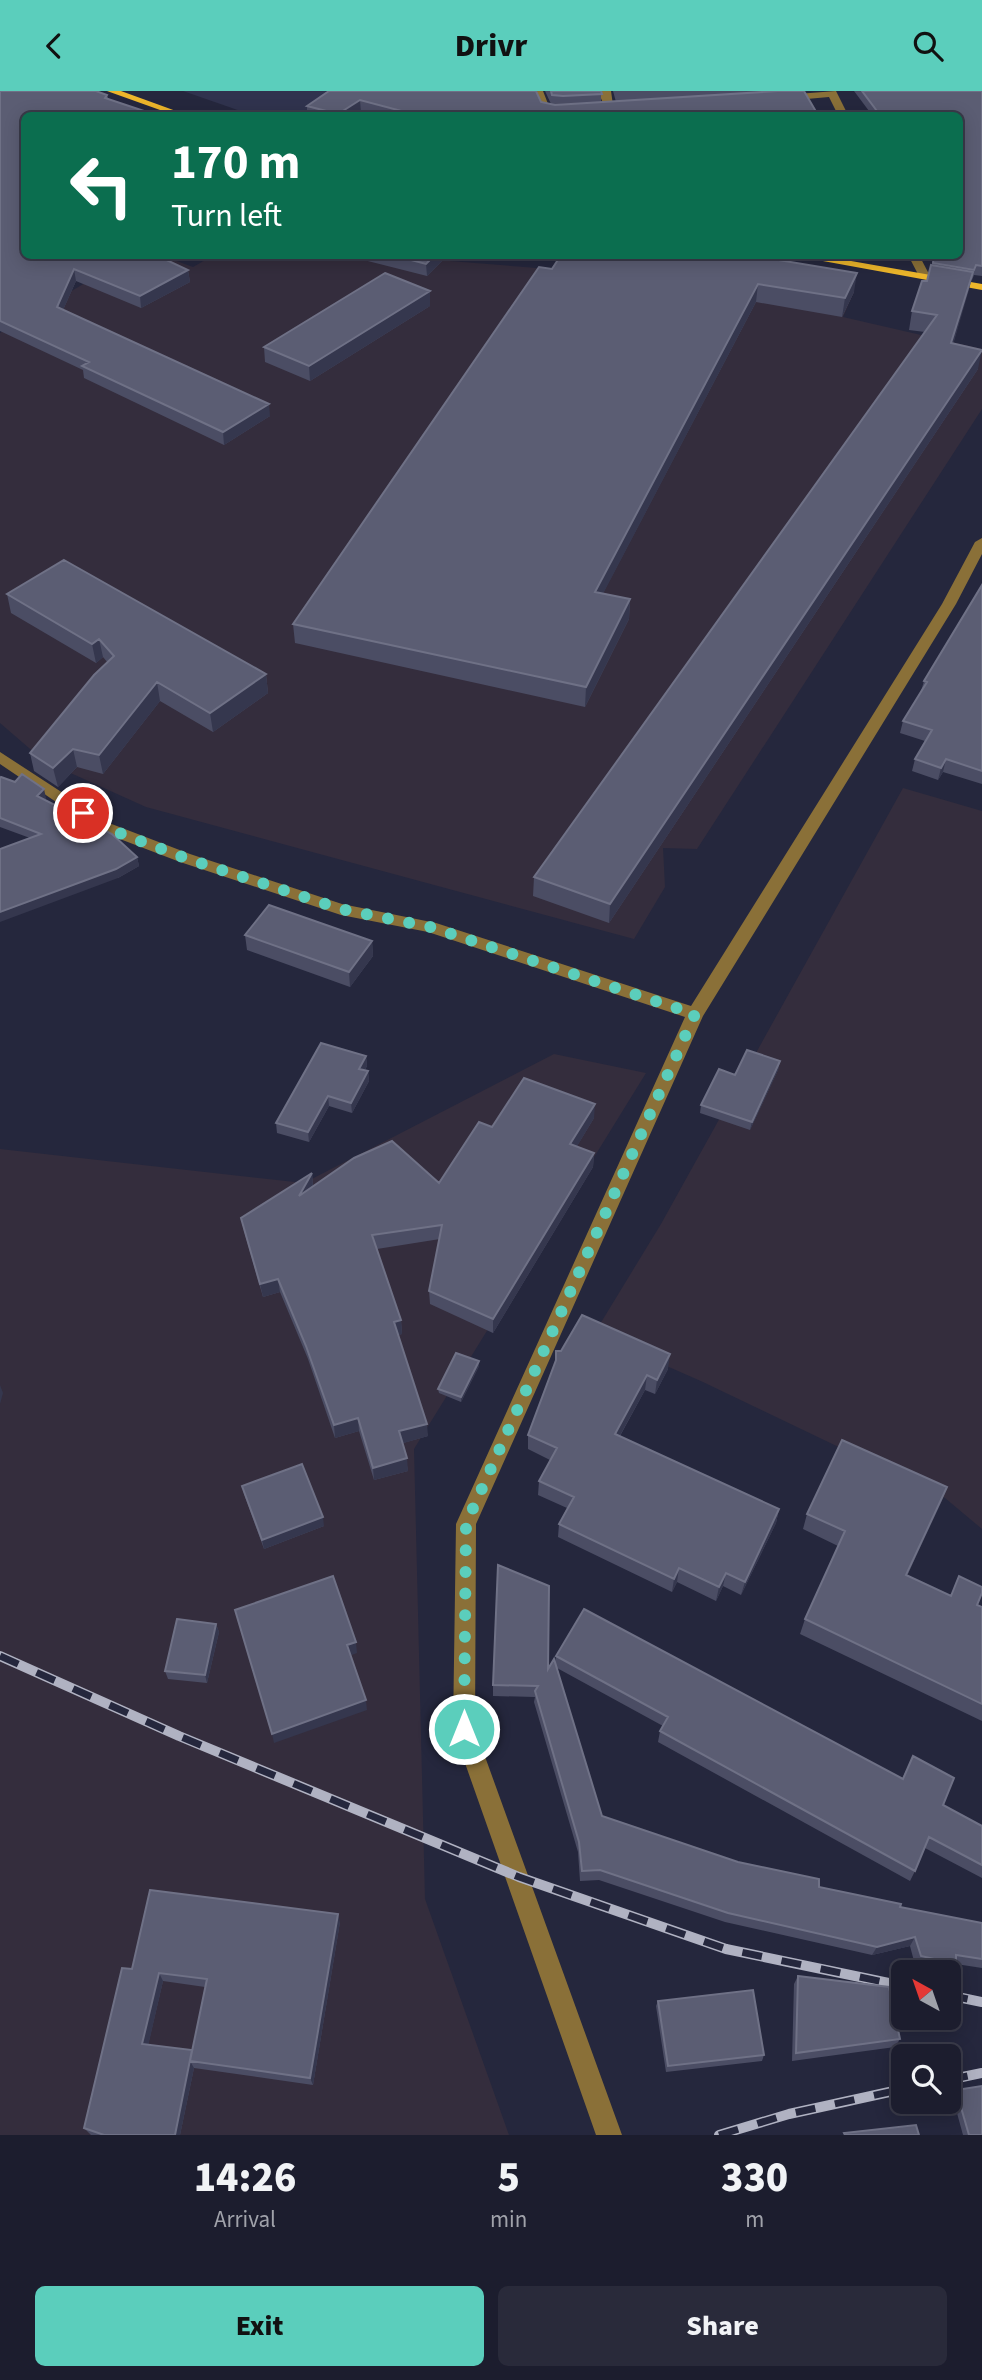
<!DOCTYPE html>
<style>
body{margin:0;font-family:"Source Sans 3",sans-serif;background:#292a3a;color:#f1f3f6;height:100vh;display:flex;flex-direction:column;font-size:26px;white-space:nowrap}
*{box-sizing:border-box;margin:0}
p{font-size:23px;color:#a0a2aa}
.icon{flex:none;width:38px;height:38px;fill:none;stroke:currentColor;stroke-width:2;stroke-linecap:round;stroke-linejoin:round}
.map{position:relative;height:2044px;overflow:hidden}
.drawer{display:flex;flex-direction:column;background:#1c1d2e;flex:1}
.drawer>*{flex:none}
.guide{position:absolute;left:21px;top:21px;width:942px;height:147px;border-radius:10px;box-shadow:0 4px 18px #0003,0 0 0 2px #3a3b4a;background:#0b6e4f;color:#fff;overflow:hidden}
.needle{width:46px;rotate:320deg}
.tools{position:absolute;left:891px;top:1869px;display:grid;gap:14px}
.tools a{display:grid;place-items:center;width:70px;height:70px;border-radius:10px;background:#1c1d2e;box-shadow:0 4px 18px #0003,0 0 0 2px #3a3b4a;font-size:35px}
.pin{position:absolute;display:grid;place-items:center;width:60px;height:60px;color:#fff;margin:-30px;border:4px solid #fff;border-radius:50%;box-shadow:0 2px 7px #0007}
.me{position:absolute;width:77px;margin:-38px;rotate:0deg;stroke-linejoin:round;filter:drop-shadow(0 0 5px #0008)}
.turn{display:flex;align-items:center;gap:24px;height:147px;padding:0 35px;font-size:32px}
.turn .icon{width:91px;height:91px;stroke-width:2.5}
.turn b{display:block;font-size:49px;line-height:60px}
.eta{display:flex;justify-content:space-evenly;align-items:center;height:119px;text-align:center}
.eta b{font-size:42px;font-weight:800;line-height:49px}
.primary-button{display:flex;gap:14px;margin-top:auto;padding:14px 35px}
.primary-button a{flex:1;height:80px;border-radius:10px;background:#5bcebc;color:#111;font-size:28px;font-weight:800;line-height:80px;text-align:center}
.primary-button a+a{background:#292a3a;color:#f1f3f6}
header{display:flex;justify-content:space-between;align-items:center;height:91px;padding:0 35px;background:#5bcebc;color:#111;font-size:32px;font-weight:800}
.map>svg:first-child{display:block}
.built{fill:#30334e}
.industrial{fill:#342d3d}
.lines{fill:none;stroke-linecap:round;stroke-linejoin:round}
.minor{fill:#8a7038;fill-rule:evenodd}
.major{fill:#edb62b;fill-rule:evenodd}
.rail-casing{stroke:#b0b2c2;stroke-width:10}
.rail{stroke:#25273d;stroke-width:7;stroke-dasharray:20;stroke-linecap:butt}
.wall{fill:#4b4d64;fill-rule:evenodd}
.shaded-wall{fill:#35374e}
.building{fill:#5b5d73;stroke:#6f7186;stroke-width:2}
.route{stroke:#5bcebc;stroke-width:12;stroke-dasharray:0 21.6}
</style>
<header><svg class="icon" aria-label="back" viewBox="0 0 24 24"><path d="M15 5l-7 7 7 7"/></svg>Drivr<svg class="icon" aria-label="search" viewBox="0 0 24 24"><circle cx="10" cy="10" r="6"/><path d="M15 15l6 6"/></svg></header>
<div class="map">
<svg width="982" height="2044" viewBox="0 0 982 2044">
<rect width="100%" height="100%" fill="#25273d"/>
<path class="built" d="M 183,0 L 427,0 L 436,24 L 252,24 Z"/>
<path class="industrial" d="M 214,164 L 455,164 L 450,170 L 562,179 L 635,165 L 854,201 L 843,226 L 982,258 L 982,318 L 697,758 L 663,757 L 665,796 L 634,848 L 146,716 L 44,670 L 0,632 L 0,242 L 131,165 L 163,165 L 193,176 Z
M 903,697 L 982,720 L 982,1438 L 945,1407 L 703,1291 L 594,1243 L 661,1133 Z
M 554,963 L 646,982 L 414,1358 L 425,1808 L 509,2044 L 0,2044 L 0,1058 L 304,1092 Z"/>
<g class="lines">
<path class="minor" d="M 533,0 L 543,0 L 550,18 L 560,21 L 561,24 L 543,22 Z
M 601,0 L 611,0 L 614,21 L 606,19 L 600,5 Z
M 836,0 L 848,24 L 838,24 L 829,6 L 784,10 L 779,7 L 784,4 Z
M 908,164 L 919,164 L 930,185 L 928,187 L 920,187 Z
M 982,447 L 982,463 L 956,513 L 703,925 L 476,1433 L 475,1638 L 622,2044 L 596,2044 L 453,1638 L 456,1433 L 685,926 L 428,841 L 341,824 L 180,771 L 99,740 L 0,673 L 0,661 L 109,732 L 190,763 L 342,813 L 436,832 L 691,915 L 942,513 L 975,451 Z"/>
<path class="major" d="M 107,0 L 121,0 L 187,24 L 174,24 Z
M 790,164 L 817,164 L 982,193 L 982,199 Z"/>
<defs>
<path id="rail" d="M 0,1565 L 179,1645 L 519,1786 L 726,1858 L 903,1895
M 948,1904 L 982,1911
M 948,1989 L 982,1982
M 719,2044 L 789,2023 L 903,1998"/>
</defs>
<use href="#rail" class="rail-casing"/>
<use href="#rail" class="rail"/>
</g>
<path class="wall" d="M 0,0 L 107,4 L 169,170 L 188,179 L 190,191 L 141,217 L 76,190 L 63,219 L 270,325 L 224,354 L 84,287 L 83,279 L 0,240 Z
M 329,0 L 541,11 L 551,13 L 545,0 L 601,0 L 601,11 L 616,11 L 613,0 L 804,0 L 818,24 L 375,24 L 361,21 L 355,24 L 307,24 L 307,15 Z
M 854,0 L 982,0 L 982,185 L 974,184 L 972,189 L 971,188 L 953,253 L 978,278 L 609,832 L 533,805 L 534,786 L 925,241 L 909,239 L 912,220 L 927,190 L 932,174 L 959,24 L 872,24 Z
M 344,164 L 448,164 L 427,185 Z
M 561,164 L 854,201 L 842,226 L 756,211 L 603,502 L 630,508 L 629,528 L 585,616 L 295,552 L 293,533 Z
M 430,215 L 310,290 L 265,271 L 264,256 Z
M 982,494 L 982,693 L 943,681 L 938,689 L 912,680 L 915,668 L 925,650 L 900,642 L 903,630 L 921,600 L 924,590 Z
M 7,503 L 266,583 L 268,602 L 213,641 L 160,610 L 103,683 L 77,676 L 58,696 L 34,680 L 30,662 L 108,572 L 103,566 L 96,572 L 11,522 Z
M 0,687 L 46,707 L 44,709 L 137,766 L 139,775 L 118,787 L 30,747 L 0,736 Z
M 245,844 L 372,850 L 373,865 L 350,896 L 247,859 Z
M 366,965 L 367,975 L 365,979 L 368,980 L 369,990 L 352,1022 L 329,1015 L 309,1051 L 277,1042 L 276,1032 Z
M 780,970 L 778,979 L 750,1039 L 700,1022 L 701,1014 L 735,984 Z
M 594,1027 L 577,1055 L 594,1062 L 593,1076 L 493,1242 L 430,1213 L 429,1200 L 440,1148 L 377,1158 L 401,1229 L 402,1243 L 398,1244 L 428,1345 L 403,1352 L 408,1380 L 374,1389 L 359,1340 L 335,1347 L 308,1268 L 280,1201 L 263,1206 L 244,1140 L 241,1127 L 312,1082 L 313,1095 L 439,1092 L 492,1036 Z
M 556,1271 L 668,1278 L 655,1303 L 645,1299 L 620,1345 L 779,1418 L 776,1432 L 741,1504 L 723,1495 L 716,1510 L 677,1491 L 672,1501 L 558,1446 L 559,1433 L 567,1417 L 538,1404 L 539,1390 L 550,1369 L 528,1358 L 528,1344 Z
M 479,1275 L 461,1311 L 439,1302 L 438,1298 Z
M 242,1395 L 324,1435 L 264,1458 L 244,1403 Z
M 947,1396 L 907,1485 L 950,1505 L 982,1516 L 982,1630 L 800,1543 L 805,1528 L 838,1455 L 803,1438 L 807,1423 Z
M 216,1533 L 219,1541 L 207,1592 L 168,1588 L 165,1580 Z
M 556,1565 L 902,1688 L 913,1665 L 943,1714 L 982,1735 L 982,1787 L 925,1757 L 915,1780 L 910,1790 L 658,1651 L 660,1640 L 663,1635 L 557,1577 L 602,1725 L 738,1771 L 819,1796 L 900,1816 L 982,1832 L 982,1877 L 956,1873 L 950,1882 L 915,1874 L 910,1855 L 872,1864 L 725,1831 L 599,1789 L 580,1790 L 578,1761 L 534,1611 L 535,1606 L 493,1605 L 493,1594 L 548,1578 L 555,1571 Z
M 340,1831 L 313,1994 L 194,1977 L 180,2044 L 91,2044 L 84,2037 L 132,1878 ZM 163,1890 L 205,1896 L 192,1959 L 148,1954 Z
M 798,1885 L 900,1948 L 895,1956 L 792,1970 L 794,1893 Z
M 658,1910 L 764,1964 L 762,1970 L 666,1981 L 656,1915 Z
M 956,1999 L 982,2044 L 963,2044 L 952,2004 Z"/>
<path class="shaded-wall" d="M 360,9 L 361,21 L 355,24 L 338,24 L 338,23 Z
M 156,164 L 179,164 L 157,177 Z
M 435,164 L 448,164 L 427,185 L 426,173 Z
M 74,178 L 76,190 L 59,228 L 57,216 Z
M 188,179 L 190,191 L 141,217 L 140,205 Z
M 973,181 L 969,199 L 948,271 L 951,252 Z
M 857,182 L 854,201 L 842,226 L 845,207 Z
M 758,193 L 756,211 L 594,520 L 595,501 Z
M 430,200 L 430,215 L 310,290 L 309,275 Z
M 982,259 L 978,278 L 609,832 L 610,813 Z
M 269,313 L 270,325 L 224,354 L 223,341 Z
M 630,508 L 629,528 L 585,616 L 586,596 Z
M 99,548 L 103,566 L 96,572 L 92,553 Z
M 266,583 L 268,602 L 213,641 L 210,622 Z
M 157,591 L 160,610 L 103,683 L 99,664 Z
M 73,658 L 77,676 L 58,696 L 53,677 Z
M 946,668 L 943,681 L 938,689 L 941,677 Z
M 44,698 L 46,707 L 39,714 L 37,705 Z
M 137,766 L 139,775 L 118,787 L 0,831 L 0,821 Z
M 372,850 L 373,865 L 350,896 L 349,881 Z
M 366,965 L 367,975 L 360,988 L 359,978 Z
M 780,970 L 778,979 L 750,1039 L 752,1031 Z
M 368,980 L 369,990 L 352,1022 L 351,1012 Z
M 328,1005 L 329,1015 L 309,1051 L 308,1041 Z
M 595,1013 L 594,1027 L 570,1067 L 570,1053 Z
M 594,1062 L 593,1076 L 493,1242 L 493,1228 Z
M 312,1082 L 313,1096 L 299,1105 Z
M 278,1188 L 280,1201 L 263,1206 L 260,1193 Z
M 401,1229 L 402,1243 L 395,1245 L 394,1231 Z
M 670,1263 L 668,1278 L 655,1303 L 657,1289 Z
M 479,1270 L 479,1275 L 461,1311 L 461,1306 Z
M 647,1284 L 645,1299 L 613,1357 L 615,1343 Z
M 0,1294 L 3,1302 L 0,1313 Z
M 358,1327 L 359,1340 L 335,1347 L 334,1334 Z
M 427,1333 L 428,1345 L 400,1353 L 399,1340 Z
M 407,1367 L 408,1380 L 374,1389 L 373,1377 Z
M 947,1396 L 941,1412 L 900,1500 L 906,1484 Z
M 779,1418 L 776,1432 L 741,1504 L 745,1491 Z
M 323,1426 L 324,1435 L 264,1458 L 262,1449 Z
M 679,1477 L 677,1491 L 672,1501 L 674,1488 Z
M 726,1482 L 723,1495 L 716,1510 L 719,1496 Z
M 216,1533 L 219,1541 L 207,1592 L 205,1584 Z
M 356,1551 L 357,1562 L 349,1565 L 347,1554 Z
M 366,1609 L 367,1619 L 274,1652 L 272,1643 Z
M 338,1823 L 340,1831 L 313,1994 L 310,1987 Z
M 915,1846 L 910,1855 L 872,1864 L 877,1856 Z
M 159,1882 L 163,1890 L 147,1960 L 142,1953 Z
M 192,1959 L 190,1970 L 194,1977 L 180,2044 L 175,2044 Z"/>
<path class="building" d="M 0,0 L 96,0 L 107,4 L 105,7 L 156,24 L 24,24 L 24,164 L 156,164 L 188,179 L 140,205 L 74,178 L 57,216 L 269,313 L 223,341 L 82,275 L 89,271 L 0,230 Z
M 329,0 L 536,0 L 541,11 L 555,14 L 778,0 L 804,0 L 818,24 L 412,24 L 413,23 L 360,9 L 338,23 L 307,15 Z
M 551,0 L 601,0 L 602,3 L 563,5 L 552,4 Z
M 862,0 L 982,0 L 982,175 L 976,174 L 974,179 L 933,172 L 934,164 L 959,164 L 959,24 L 880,24 Z
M 392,164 L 435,164 L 426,173 Z
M 561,164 L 749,164 L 857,182 L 845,207 L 758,193 L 595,501 L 630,508 L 586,596 L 293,533 L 539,176 L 552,178 Z
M 931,174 L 973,181 L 951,252 L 982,259 L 610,813 L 534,786 L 937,224 L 912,220 L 922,190 L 927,190 Z
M 385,182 L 430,200 L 309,275 L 264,256 Z
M 64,469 L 266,583 L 210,622 L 157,591 L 99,664 L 73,658 L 53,677 L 30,662 L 94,584 L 114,565 L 99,548 L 92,553 L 7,503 Z
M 982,494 L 982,680 L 946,668 L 941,677 L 915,668 L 932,639 L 903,630 L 927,591 L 924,590 Z
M 22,683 L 44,698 L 37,705 L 112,743 L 137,766 L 116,778 L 0,821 L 0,758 L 41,743 L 0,727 L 0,687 L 1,686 L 15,691 Z
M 269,814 L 372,850 L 349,881 L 245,844 Z
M 321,952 L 366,965 L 359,978 L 368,980 L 351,1012 L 328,1005 L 308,1041 L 276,1032 Z
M 747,959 L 780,970 L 752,1031 L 701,1014 L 719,978 L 735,984 Z
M 524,987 L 595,1013 L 570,1053 L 594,1062 L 493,1228 L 429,1200 L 442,1134 L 372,1144 L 401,1229 L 394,1231 L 427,1333 L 399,1340 L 407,1367 L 373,1377 L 358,1327 L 334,1334 L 306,1255 L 278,1188 L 260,1193 L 241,1127 L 312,1082 L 299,1105 L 354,1067 L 392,1050 L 439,1092 L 479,1031 L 492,1036 Z
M 582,1224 L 670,1263 L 657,1289 L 647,1284 L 615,1343 L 779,1418 L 745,1491 L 726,1482 L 719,1496 L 679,1477 L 674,1488 L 559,1433 L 574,1406 L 539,1390 L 557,1357 L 528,1344 L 556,1269 L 556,1260 L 561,1260 Z
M 456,1262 L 479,1270 L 461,1306 L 438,1298 Z
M 842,1349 L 947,1396 L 906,1484 L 951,1505 L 959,1485 L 982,1496 L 982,1502 L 977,1514 L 982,1516 L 982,1613 L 805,1528 L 845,1440 L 807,1423 Z
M 302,1373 L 323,1426 L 262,1449 L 242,1395 Z
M 498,1474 L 549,1495 L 548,1578 L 554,1568 L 602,1725 L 738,1771 L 819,1788 L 819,1796 L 901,1813 L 900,1816 L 982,1832 L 982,1868 L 956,1864 L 956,1873 L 921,1865 L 915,1846 L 877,1856 L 728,1822 L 600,1779 L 582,1780 L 579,1751 L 535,1600 L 538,1595 L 493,1594 Z
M 333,1485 L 356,1551 L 347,1554 L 366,1609 L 272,1643 L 235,1519 Z
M 584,1518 L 903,1688 L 913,1665 L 954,1687 L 943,1714 L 982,1735 L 982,1774 L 929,1746 L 915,1780 L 660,1640 L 668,1626 L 556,1565 Z
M 177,1528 L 216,1533 L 205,1584 L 165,1580 Z
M 150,1799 L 338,1823 L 310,1987 L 190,1970 L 207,1888 L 159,1882 L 142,1953 L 192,1959 L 175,2044 L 104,2044 L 84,2037 L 122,1877 L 132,1878 Z
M 798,1885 L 889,1896 L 900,1948 L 796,1962 Z
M 753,1899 L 764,1964 L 668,1975 L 658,1910 Z
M 982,1995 L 982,2044 L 969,2044 L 956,1999 Z
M 916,2034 L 919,2044 L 845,2044 L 844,2042 Z"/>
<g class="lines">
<path class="route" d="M 83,722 L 104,736 L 185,767 L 341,818 L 430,836 L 695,923 L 466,1433 L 464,1638"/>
</g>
</svg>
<div class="tools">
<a><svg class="needle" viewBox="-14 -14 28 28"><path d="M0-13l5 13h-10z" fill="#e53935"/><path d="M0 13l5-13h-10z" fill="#a0a2aa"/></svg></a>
<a><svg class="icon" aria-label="search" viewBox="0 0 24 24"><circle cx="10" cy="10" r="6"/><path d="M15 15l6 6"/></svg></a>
</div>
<div class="pin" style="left:83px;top:722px;background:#d93025"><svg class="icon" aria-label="arrive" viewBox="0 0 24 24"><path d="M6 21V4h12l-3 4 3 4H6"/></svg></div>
<svg class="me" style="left:464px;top:1638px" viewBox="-20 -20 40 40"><circle r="17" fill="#5bcebc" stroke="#fff" stroke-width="3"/><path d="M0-11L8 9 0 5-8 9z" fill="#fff"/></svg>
<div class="guide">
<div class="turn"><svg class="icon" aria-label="left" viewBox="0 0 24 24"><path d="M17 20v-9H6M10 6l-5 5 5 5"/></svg><div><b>170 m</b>Turn left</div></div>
</div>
</div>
<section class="drawer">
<div class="eta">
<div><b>14:26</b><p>Arrival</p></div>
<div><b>5</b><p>min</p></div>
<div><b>330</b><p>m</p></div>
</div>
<div class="primary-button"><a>Exit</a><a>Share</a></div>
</section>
